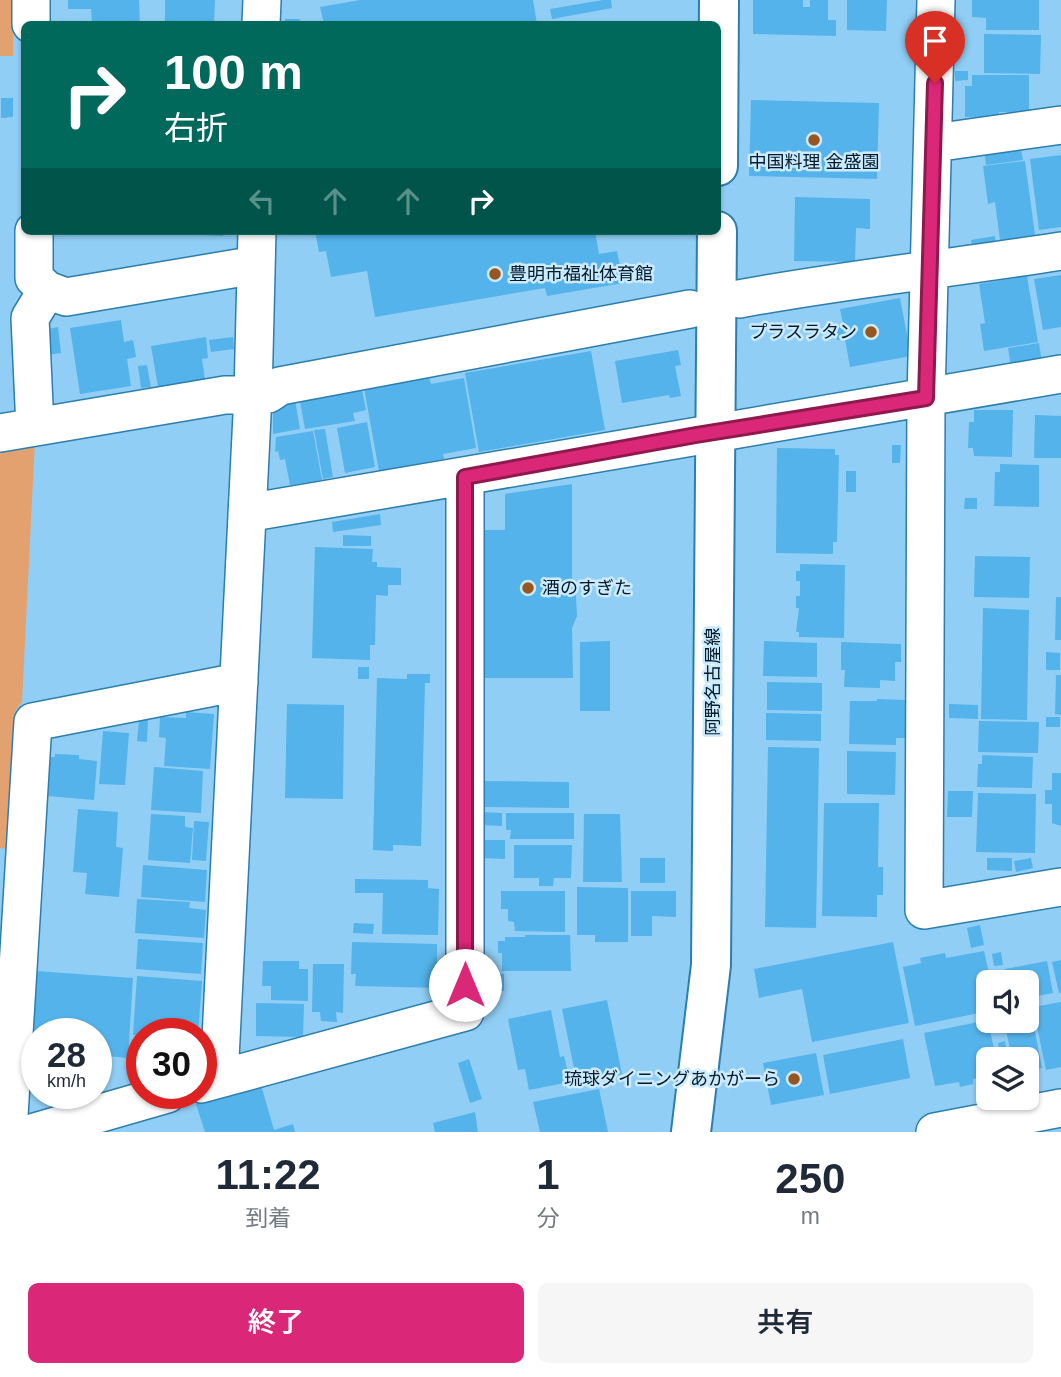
<!DOCTYPE html>
<html lang="ja">
<meta charset="utf-8">
<style>
body{margin:0;font-family:Helvetica,"Noto Sans JP",sans-serif;background:#f6f6f7;color:#1f2937;height:100vh;display:flex;flex-direction:column;font-size:26px;white-space:nowrap}
*{box-sizing:border-box;margin:0}
p{font-size:23px;color:#747a83}
.icon{flex:none;width:38px;height:38px;fill:none;stroke:currentColor;stroke-width:2;stroke-linecap:round;stroke-linejoin:round}
.map{position:relative;height:1132px;overflow:hidden}
.sheet{display:flex;flex-direction:column;background:#fff;flex:1}
.sheet>*{flex:none}
.banner{position:absolute;left:21px;top:21px;width:700px;height:214px;border-radius:10px;box-shadow:0 2px 5px #0004;background:#00695c;color:#fff;overflow:hidden}
.buttons{position:absolute;left:976px;top:970px;display:grid;gap:14px}
.buttons a{display:grid;place-items:center;width:63px;height:63px;border-radius:10px;background:#fff;box-shadow:0 2px 5px #0004;font-size:35px}
.speed{position:absolute;left:21px;top:1018px;display:flex;gap:14px;font-size:35px;font-weight:700;text-align:center}
.speed>*{display:grid;place-content:center;width:91px;height:91px;border-radius:50%;background:#fff;box-shadow:0 2px 5px #0004;line-height:1}
.speed small{font-size:18px;font-weight:400}
.speed .limit{border:10px solid #d22;background:#fff;color:#111}
.pin{position:absolute;display:grid;place-items:center;width:60px;height:60px;color:#fff;margin:-72px -30px;border-radius:50% 50% 50% 0;rotate:-45deg;box-shadow:0 0 7px #0007}
.pin .icon{rotate:45deg}
.me{position:absolute;width:77px;margin:-38px;rotate:0deg;stroke-linejoin:round;filter:drop-shadow(0 0 5px #0008)}
.turn{display:flex;align-items:center;gap:24px;height:147px;padding:0 28px;font-size:32px}
.turn .icon{width:91px;height:91px;stroke-width:2.5}
.turn b{display:block;font-size:49px;line-height:60px}
.lanes{display:flex;align-items:center;height:66px;padding:0 28px;background:#0003;justify-content:center;gap:35px;direction:ltr}
.lanes .off{opacity:.35}
.eta{display:flex;justify-content:space-evenly;align-items:center;height:119px;text-align:center}
.eta b{font-size:42px;font-weight:600;line-height:49px}
.button{display:flex;gap:14px;margin-top:auto;padding:14px 28px}
.button a{flex:1;height:80px;border-radius:10px;background:#db2777;color:#fff;font-size:28px;font-weight:600;line-height:80px;text-align:center}
.button a+a{background:#f6f6f7;color:#1f2937}
.map>svg:first-child{display:block}
.green{fill:#e3a16f}
.building{fill:#54b3ea}
.lines{fill:none;stroke-linecap:round;stroke-linejoin:round}
.street-casing{stroke:#2c7eac;stroke-width:40}
.secondary-casing{stroke:#2c7eac;stroke-width:42}
.street{stroke:#fff;stroke-width:37}
.secondary{stroke:#fff;stroke-width:38}
.route-casing{stroke:#8e194d;stroke-width:18}
.route{stroke:#db2777;stroke-width:12}
.poi-dot{fill:#96561f;stroke:#cceafe;stroke-width:2.5}
.labels{text-anchor:middle;dominant-baseline:central;stroke-width:5;stroke-linejoin:round;paint-order:stroke}
.poi-label{font-size:18px;fill:#021a29;stroke:#cceafe;text-anchor:start}
.street-label{font-size:18px;fill:#021a29;stroke:#cceafe}
</style>
<div class="map">
<svg width="1061" height="1132" viewBox="0 0 1061 1132">
<rect width="100%" height="100%" fill="#90cef5"/>
<path class="green" d="M 0,0 L 13,0 L 13,56 L 0,56 Z
M 35,440 L 22,702 L 16,710 L 8,849 L 0,848 L 0,447 Z"/>
<path class="building" d="M 68,0 L 139,0 L 140,24 L 92,24 L 91,9 L 68,9 Z
M 165,0 L 215,0 L 214,24 L 165,24 Z
M 360,0 L 533,0 L 537,24 L 324,24 L 320,7 Z
M 603,0 L 611,0 L 612,8 L 552,19 L 550,9 Z
M 753,0 L 803,0 L 803,7 L 810,7 L 810,0 L 828,0 L 828,20 L 836,20 L 836,36 L 753,34 Z
M 847,0 L 887,0 L 886,31 L 847,30 Z
M 972,0 L 1039,0 L 1039,30 L 986,30 L 986,18 L 972,17 Z
M 285,19 L 300,19 L 299,24 L 285,24 Z
M 984,34 L 1041,35 L 1040,74 L 984,73 Z
M 955,71 L 968,71 L 968,80 L 955,81 Z
M 972,75 L 1029,75 L 1029,112 L 999,112 L 999,118 L 965,117 L 965,86 L 972,86 Z
M 1,98 L 13,98 L 13,117 L 1,118 Z
M 751,100 L 879,103 L 877,179 L 749,176 Z
M 1021,150 L 1023,160 L 986,165 L 985,155 Z
M 1061,155 L 1061,227 L 1039,230 L 1030,159 Z
M 1025,161 L 1035,235 L 1000,240 L 995,202 L 988,204 L 983,166 Z
M 795,197 L 870,199 L 870,229 L 856,228 L 855,262 L 794,261 Z
M 185,231 L 223,231 L 223,236 L 185,234 Z
M 315,231 L 595,231 L 599,254 L 617,251 L 623,283 L 547,296 L 545,288 L 375,317 L 367,271 L 331,277 L 326,251 L 319,252 Z
M 995,236 L 996,247 L 973,250 L 971,240 Z
M 1061,275 L 1061,327 L 1043,330 L 1034,279 Z
M 1027,276 L 1038,342 L 984,351 L 980,324 L 985,323 L 979,284 Z
M 900,298 L 911,356 L 850,367 L 845,339 L 837,340 L 835,326 L 843,324 L 840,309 Z
M 121,320 L 124,342 L 133,340 L 136,357 L 127,359 L 131,386 L 80,394 L 70,328 Z
M 58,327 L 61,353 L 47,355 L 43,330 Z
M 206,337 L 208,358 L 202,359 L 205,380 L 158,387 L 151,346 Z
M 233,337 L 234,349 L 211,352 L 209,340 Z
M 1039,343 L 1042,362 L 1011,367 L 1008,348 Z
M 678,350 L 681,365 L 675,366 L 681,396 L 670,398 L 669,395 L 622,403 L 615,361 Z
M 591,351 L 605,430 L 479,452 L 465,373 Z
M 147,365 L 151,387 L 141,388 L 138,366 Z
M 429,377 L 431,384 L 464,378 L 476,448 L 443,454 L 444,459 L 379,471 L 364,388 Z
M 362,390 L 366,410 L 353,413 L 355,421 L 305,429 L 300,401 Z
M 295,400 L 300,429 L 273,434 L 273,408 Z
M 974,410 L 1013,410 L 1012,457 L 974,456 L 973,448 L 968,448 L 969,422 L 974,422 Z
M 1035,415 L 1061,416 L 1061,458 L 1034,458 Z
M 367,422 L 375,467 L 345,473 L 337,428 Z
M 325,429 L 333,477 L 323,479 L 314,430 Z
M 313,431 L 322,480 L 290,485 L 285,459 L 280,460 L 278,451 L 275,452 L 276,437 Z
M 892,445 L 901,445 L 900,463 L 892,463 Z
M 777,448 L 835,449 L 835,455 L 839,455 L 837,542 L 833,542 L 833,554 L 776,553 Z
M 1000,464 L 1039,465 L 1039,507 L 994,506 L 995,472 L 1000,472 Z
M 846,471 L 856,471 L 856,492 L 846,492 Z
M 572,484 L 572,579 L 576,596 L 577,616 L 572,628 L 573,678 L 483,678 L 482,530 L 505,530 L 505,494 Z
M 965,498 L 977,498 L 977,509 L 964,509 Z
M 380,514 L 381,525 L 333,532 L 332,522 Z
M 343,535 L 371,536 L 371,546 L 343,546 Z
M 315,547 L 373,549 L 372,562 L 377,562 L 377,567 L 401,568 L 401,585 L 388,585 L 388,596 L 376,595 L 375,645 L 370,645 L 370,660 L 312,658 Z
M 975,556 L 1030,557 L 1029,598 L 974,597 Z
M 800,564 L 845,565 L 844,638 L 799,637 L 799,632 L 796,632 L 799,608 L 796,608 L 796,596 L 800,596 L 800,581 L 796,581 L 796,571 L 800,571 Z
M 1056,597 L 1061,597 L 1061,640 L 1055,640 Z
M 983,608 L 1029,610 L 1027,720 L 981,719 Z
M 610,641 L 610,711 L 580,711 L 580,642 Z
M 764,641 L 817,643 L 817,677 L 763,676 Z
M 841,642 L 901,644 L 901,662 L 895,662 L 895,681 L 880,680 L 880,688 L 844,687 L 845,670 L 841,670 Z
M 1046,652 L 1060,653 L 1060,670 L 1046,670 Z
M 358,667 L 369,667 L 369,679 L 358,679 Z
M 407,674 L 430,674 L 430,683 L 425,683 L 421,846 L 393,845 L 393,851 L 373,850 L 377,678 L 407,679 Z
M 1056,675 L 1061,675 L 1061,715 L 1055,714 Z
M 767,682 L 822,683 L 822,711 L 767,710 Z
M 877,699 L 905,700 L 905,738 L 896,738 L 896,745 L 849,744 L 850,701 L 877,701 Z
M 287,704 L 344,705 L 343,799 L 285,798 Z
M 949,704 L 978,705 L 978,719 L 949,718 Z
M 186,712 L 214,714 L 210,769 L 164,766 L 166,738 L 159,737 L 160,717 L 186,718 Z
M 766,713 L 821,714 L 821,741 L 766,740 Z
M 1046,717 L 1060,717 L 1060,727 L 1046,727 Z
M 139,720 L 148,720 L 147,742 L 137,741 Z
M 979,721 L 1039,722 L 1038,753 L 978,752 Z
M 103,731 L 129,733 L 125,785 L 99,784 Z
M 768,747 L 819,748 L 816,928 L 765,927 Z
M 847,751 L 896,752 L 895,795 L 847,794 Z
M 55,754 L 79,755 L 79,759 L 97,761 L 94,800 L 48,796 L 50,757 L 55,757 Z
M 982,755 L 1033,757 L 1032,788 L 977,787 L 978,764 L 982,764 Z
M 154,767 L 203,771 L 201,813 L 151,810 Z
M 1052,773 L 1061,773 L 1061,826 L 1052,823 L 1052,804 L 1045,804 L 1045,790 L 1052,790 Z
M 481,781 L 569,782 L 569,808 L 481,807 Z
M 948,791 L 973,791 L 972,817 L 947,817 Z
M 978,793 L 1036,794 L 1035,853 L 976,852 Z
M 824,803 L 879,803 L 878,867 L 883,867 L 883,895 L 877,895 L 877,917 L 822,916 Z
M 78,809 L 118,812 L 116,847 L 123,848 L 119,897 L 85,894 L 87,873 L 73,872 Z
M 481,812 L 502,813 L 502,826 L 481,825 Z
M 506,813 L 574,813 L 574,839 L 510,839 L 511,830 L 506,830 Z
M 151,814 L 185,816 L 185,827 L 193,828 L 190,863 L 148,860 Z
M 584,814 L 620,814 L 622,882 L 583,882 Z
M 194,821 L 209,822 L 206,861 L 192,860 Z
M 480,840 L 505,840 L 505,859 L 480,858 Z
M 514,845 L 572,845 L 571,878 L 554,878 L 553,886 L 539,886 L 539,878 L 514,878 Z
M 640,858 L 665,858 L 665,883 L 640,883 Z
M 987,858 L 1012,858 L 1012,871 L 987,870 Z
M 1031,858 L 1033,868 L 1016,872 L 1014,861 Z
M 143,865 L 207,870 L 205,902 L 141,897 Z
M 355,879 L 428,880 L 428,888 L 439,889 L 438,935 L 382,934 L 383,893 L 355,893 Z
M 577,887 L 628,888 L 628,942 L 595,942 L 595,935 L 577,935 Z
M 501,891 L 565,891 L 565,932 L 515,931 L 514,922 L 508,921 L 508,909 L 501,909 Z
M 631,891 L 676,891 L 676,917 L 652,916 L 652,936 L 631,936 Z
M 137,899 L 190,902 L 189,908 L 206,910 L 204,938 L 135,933 Z
M 354,923 L 374,924 L 373,934 L 353,933 Z
M 980,925 L 984,945 L 971,948 L 967,928 Z
M 525,935 L 570,935 L 571,971 L 502,971 L 502,953 L 498,953 L 498,941 L 505,941 L 505,937 L 525,937 Z
M 138,939 L 203,943 L 201,974 L 136,969 Z
M 352,942 L 437,944 L 437,988 L 355,986 L 356,974 L 351,974 Z
M 893,942 L 909,1023 L 812,1042 L 802,989 L 759,998 L 754,969 Z
M 984,951 L 991,982 L 989,982 L 989,1011 L 915,1026 L 903,967 L 921,963 L 920,958 L 945,953 L 946,958 Z
M 1001,952 L 1003,965 L 994,966 L 992,954 Z
M 1061,960 L 1061,993 L 1059,993 L 1052,962 Z
M 263,961 L 299,961 L 299,969 L 308,969 L 308,1001 L 271,1000 L 271,986 L 262,986 Z
M 1047,961 L 1053,993 L 1027,998 L 1027,982 L 1008,982 L 1005,969 Z
M 313,964 L 344,964 L 343,1013 L 336,1012 L 337,1022 L 321,1021 L 320,1012 L 312,1012 Z
M 36,971 L 133,978 L 128,1058 L 96,1055 L 96,1034 L 37,1034 L 37,1051 L 31,1051 Z
M 480,974 L 504,974 L 504,991 L 480,990 Z
M 137,976 L 202,981 L 198,1034 L 133,1035 Z
M 607,1000 L 622,1074 L 577,1083 L 562,1009 Z
M 1061,1002 L 1061,1067 L 1046,1070 L 1033,1007 Z
M 256,1003 L 304,1004 L 303,1037 L 256,1036 Z
M 551,1010 L 560,1057 L 564,1056 L 570,1082 L 529,1090 L 525,1069 L 518,1070 L 508,1019 Z
M 1032,1016 L 1042,1068 L 1029,1071 L 1033,1094 L 1027,1096 L 1027,1059 L 1012,1059 L 1004,1020 L 1027,1020 L 1027,1017 Z
M 988,1020 L 996,1059 L 989,1059 L 989,1076 L 973,1079 L 973,1084 L 960,1087 L 959,1082 L 935,1086 L 924,1033 Z
M 903,1039 L 910,1078 L 830,1094 L 823,1055 Z
M 1005,1041 L 1008,1059 L 1001,1059 L 998,1043 Z
M 816,1053 L 824,1095 L 771,1105 L 763,1063 Z
M 469,1059 L 482,1099 L 470,1103 L 458,1063 Z
M 261,1085 L 274,1130 L 293,1124 L 295,1132 L 205,1132 L 196,1104 Z
M 599,1089 L 608,1132 L 540,1132 L 533,1102 Z
M 475,1112 L 478,1132 L 435,1132 L 433,1123 Z"/>
<g class="lines">
<defs>
<path id="street" d="M 31,0 L 31,24
M 936,0 L 926,398 L 924,910 L 1061,887
M 261,24 L 262,0
M 934,143 L 1061,125
M 34,231 L 34,278 L 47,290 L 66,297 L 256,265
M 739,299 C 846,279 954,268 1061,251
M 35,427 L 30,318 L 47,290
M 0,433 L 225,395 L 268,394 L 280,386 L 690,309
M 247,513 L 1061,374
M 219,1079 L 253,395 L 257,231
M 201,1084 L 465,1012 L 465,477
M 8,1132 L 33,722 L 239,682
M 35,1132 L 167,1094
M 935,1132 L 1061,1108"/>
<path id="secondary" d="M 718,166 L 719,0
M 691,1132 L 711,965 L 717,231"/>
</defs>
<use href="#street" class="street-casing"/>
<use href="#secondary" class="secondary-casing"/>
<use href="#street" class="street"/>
<use href="#secondary" class="secondary"/>
</g>
<g class="lines">
<defs>
<path id="route" d="M 465,985 L 465,477 L 696,435 L 926,398 L 935,83"/>
</defs>
<use href="#route" class="route-casing"/>
<use href="#route" class="route"/>
</g>
<g class="poi-dot">
<circle cx="814" cy="140" r="7"/>
<circle cx="495" cy="274" r="7"/>
<circle cx="871" cy="332" r="7"/>
<circle cx="528" cy="588" r="7"/>
<circle cx="794" cy="1079" r="7"/>
</g>
<g class="labels">
<g class="poi-label">
<text x="814" y="162" text-anchor="middle">中国料理 金盛園</text>
<text x="509" y="274">豊明市福祉体育館</text>
<text x="857" y="332" text-anchor="end">プラスラタン</text>
<text x="542" y="588">酒のすぎた</text>
<text x="780" y="1079" text-anchor="end">琉球ダイニングあかがーら</text>
</g>
<g class="street-label">
<text transform="translate(713 682) rotate(-90)">阿野名古屋線</text>
</g>
</g>
</svg>
<div class="buttons">
<a><svg class="icon" aria-label="sound" viewBox="0 0 24 24"><path d="M4 9h4l5-4v14l-5-4H4zM17 9q2 3 0 6"/></svg></a>
<a><svg class="icon" aria-label="layers" viewBox="0 0 24 24"><path d="M12 4l9 5-9 5-9-5zM3 14l9 5 9-5"/></svg></a>
</div>
<div class="speed"><div>28<small>km/h</small></div><div class="limit">30</div></div>
<div class="pin" style="left:935px;top:83px;background:#d93025"><svg class="icon" aria-label="arrive" viewBox="0 0 24 24"><path d="M6 21V4h12l-3 4 3 4H6"/></svg></div>
<svg class="me" style="left:465px;top:985px" viewBox="-20 -20 40 40"><circle r="19" fill="#fff"/><path d="M0-13L10 11 0 6-10 11z" fill="#db2777"/></svg>
<div class="banner">
<div class="turn"><svg class="icon" aria-label="right" viewBox="0 0 24 24"><path d="M7 20v-9h11M14 6l5 5-5 5"/></svg><div><b>100 m</b>右折</div></div>
<div class="lanes"><svg class="icon off" aria-label="left" viewBox="0 0 24 24"><path d="M17 20v-9H6M10 6l-5 5 5 5"/></svg><svg class="icon off" aria-label="ahead" viewBox="0 0 24 24"><path d="M12 20V5M6 11l6-6 6 6"/></svg><svg class="icon off" aria-label="ahead" viewBox="0 0 24 24"><path d="M12 20V5M6 11l6-6 6 6"/></svg><svg class="icon" aria-label="right" viewBox="0 0 24 24"><path d="M7 20v-9h11M14 6l5 5-5 5"/></svg></div>
</div>
</div>
<section class="sheet">
<div class="eta">
<div><b>11:22</b><p>到着</p></div>
<div><b>1</b><p>分</p></div>
<div><b>250</b><p>m</p></div>
</div>
<div class="button"><a>終了</a><a>共有</a></div>
</section>
